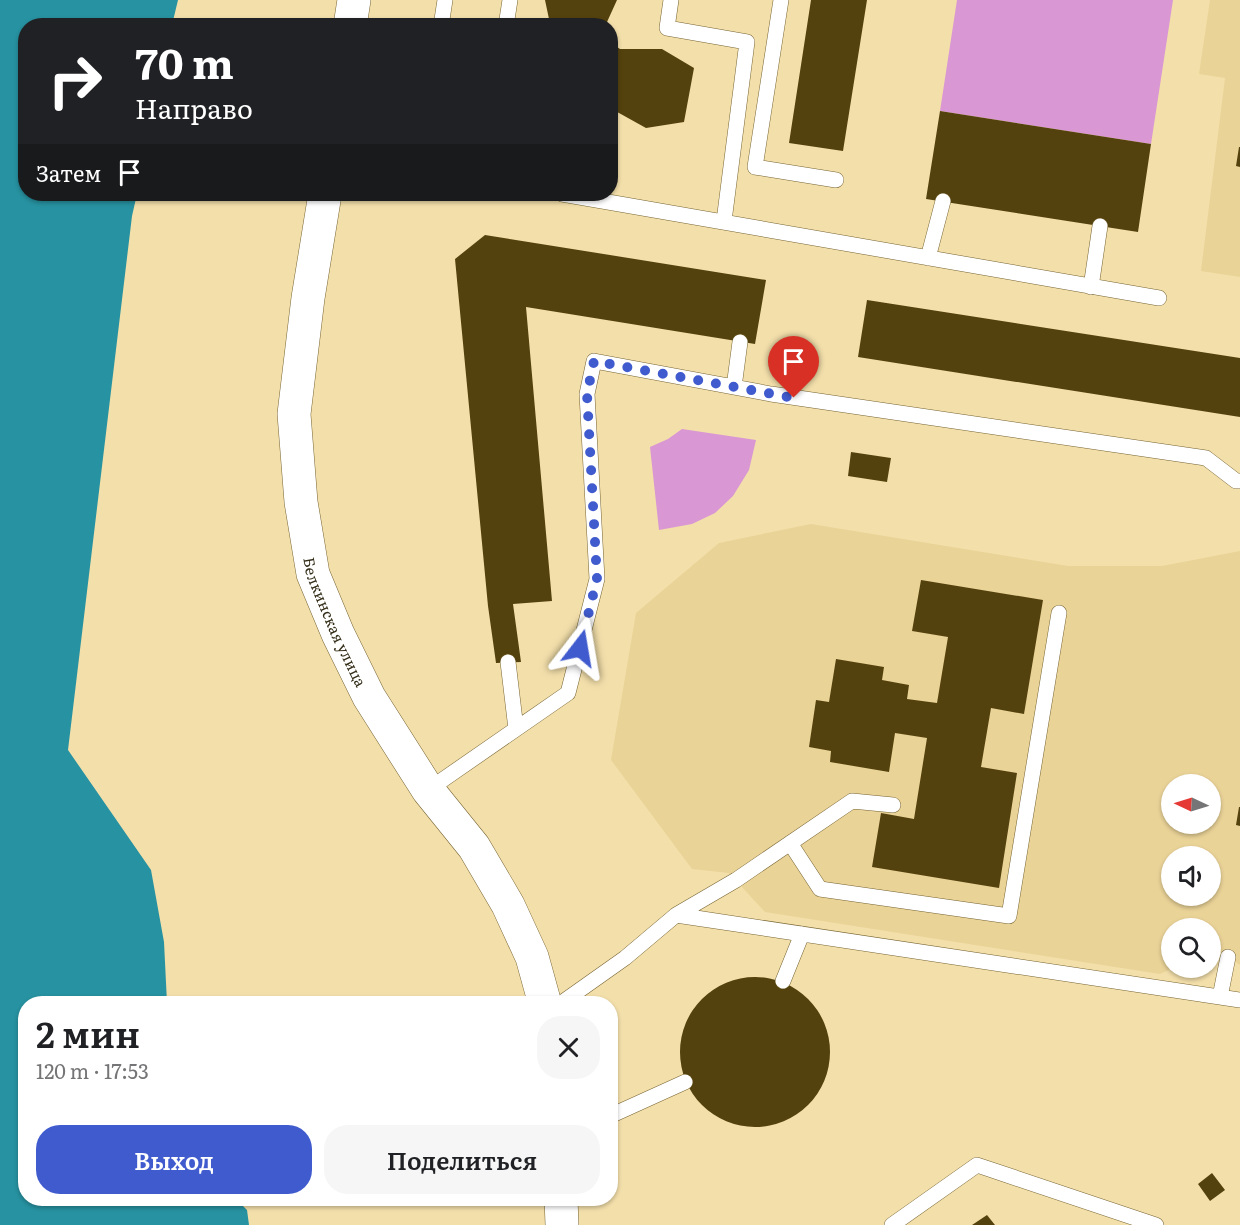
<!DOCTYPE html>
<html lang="ru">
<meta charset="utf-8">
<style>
body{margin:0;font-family:Literata,serif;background:#f6f6f6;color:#202124;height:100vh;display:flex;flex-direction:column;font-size:22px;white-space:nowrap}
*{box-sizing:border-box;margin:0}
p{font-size:20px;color:#757577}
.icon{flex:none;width:33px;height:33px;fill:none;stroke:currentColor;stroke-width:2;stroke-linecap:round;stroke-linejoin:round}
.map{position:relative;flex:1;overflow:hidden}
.drawer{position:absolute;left:18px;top:996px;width:600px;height:210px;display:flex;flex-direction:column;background:#fff;border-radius:24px;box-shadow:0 2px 4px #0004}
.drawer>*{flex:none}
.top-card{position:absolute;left:18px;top:18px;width:600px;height:183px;border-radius:24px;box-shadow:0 2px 4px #0004;background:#202124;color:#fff;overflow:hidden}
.needle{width:39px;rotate:274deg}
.buttons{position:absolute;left:1161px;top:774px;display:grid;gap:12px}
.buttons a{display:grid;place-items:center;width:60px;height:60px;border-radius:50%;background:#fff;box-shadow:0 2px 4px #0004;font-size:30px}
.pin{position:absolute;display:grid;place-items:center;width:51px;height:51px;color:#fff;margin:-62px -26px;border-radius:50% 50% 50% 0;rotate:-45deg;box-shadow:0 0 6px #0007}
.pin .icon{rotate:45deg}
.me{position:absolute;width:66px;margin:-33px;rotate:14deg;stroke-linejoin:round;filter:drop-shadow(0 0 4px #0008)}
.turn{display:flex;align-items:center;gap:21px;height:126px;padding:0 18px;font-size:27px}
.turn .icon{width:78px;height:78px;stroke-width:2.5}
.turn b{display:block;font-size:42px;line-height:51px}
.then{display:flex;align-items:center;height:57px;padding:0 18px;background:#0003;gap:12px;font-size:22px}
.round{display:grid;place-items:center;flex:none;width:63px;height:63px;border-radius:24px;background:#f6f6f6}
.overview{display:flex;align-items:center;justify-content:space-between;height:102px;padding:0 18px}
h1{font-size:36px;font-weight:600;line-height:45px}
.cta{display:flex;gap:12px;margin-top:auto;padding:12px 18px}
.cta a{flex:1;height:69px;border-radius:24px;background:#405bce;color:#fff;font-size:24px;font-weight:600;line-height:69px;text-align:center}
.cta a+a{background:#f6f6f6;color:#202124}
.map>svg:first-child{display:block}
.built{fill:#ead397;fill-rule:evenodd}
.green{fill:#d997d4}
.water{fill:#2792a1}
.building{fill:#54420e}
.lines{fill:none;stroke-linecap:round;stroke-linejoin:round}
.service-casing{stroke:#766433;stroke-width:16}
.tertiary-casing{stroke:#766433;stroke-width:34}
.service{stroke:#fff;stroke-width:15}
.tertiary{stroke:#fff;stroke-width:33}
.route{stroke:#405bce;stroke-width:10;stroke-dasharray:0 18}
.labels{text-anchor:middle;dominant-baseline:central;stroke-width:6;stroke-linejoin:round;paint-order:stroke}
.street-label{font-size:15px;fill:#332c17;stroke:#fdecc3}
</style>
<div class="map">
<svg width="1240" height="1225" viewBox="0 0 1240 1225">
<rect width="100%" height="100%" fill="#f3dfaa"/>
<path class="built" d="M 1210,0 L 1240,0 L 1240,277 L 1201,271 L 1225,78 L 1199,74 Z
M 811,524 L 1068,566 L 1162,566 L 1240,551 L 1240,965 L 1212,947 L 1211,948 L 1210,928 L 1172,928 L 1172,968 L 1173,968 L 1160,974 L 765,912 L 729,873 L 692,869 L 611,760 L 636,613 L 719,543 ZM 1172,784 L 1210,784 L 1210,824 L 1172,824 ZM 1172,856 L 1210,856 L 1210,896 L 1172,896 Z"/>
<path class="green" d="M 957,0 L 1173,0 L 1151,144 L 940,111 Z
M 682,429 L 756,440 L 749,470 L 733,496 L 715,513 L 692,524 L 659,530 L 650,447 L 668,439 Z"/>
<path class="water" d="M 0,0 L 178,0 L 172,25 L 26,26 L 26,194 L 137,194 L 132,216 L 68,750 L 151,870 L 164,942 L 167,1003 L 26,1004 L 26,1198 L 236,1199 L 247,1210 L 249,1225 L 0,1225 Z"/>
<path class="building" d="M 545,0 L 617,0 L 607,22 L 607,26 L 549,26 L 549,19 Z
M 811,0 L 867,0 L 843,151 L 789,143 Z
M 610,42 L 620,49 L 662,49 L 694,68 L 684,122 L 646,128 L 610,108 Z
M 940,111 L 1151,144 L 1138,232 L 926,199 Z
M 1239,147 L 1240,147 L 1240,167 L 1236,166 Z
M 485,235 L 766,280 L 755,344 L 526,307 L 552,601 L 513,604 L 521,662 L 496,663 L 488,606 L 455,259 Z
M 867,300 L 1240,358 L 1240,417 L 858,357 Z
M 851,452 L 891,458 L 887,482 L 848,476 Z
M 921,580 L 1043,600 L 1024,714 L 991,708 L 981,767 L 1017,773 L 999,888 L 872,867 L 881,813 L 914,819 L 927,738 L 895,733 L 889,772 L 830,762 L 831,751 L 809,747 L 816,700 L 829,702 L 836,659 L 884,667 L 882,680 L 909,685 L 907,699 L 937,703 L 948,637 L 912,631 Z
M 1239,807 L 1240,807 L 1240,826 L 1236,825 Z
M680 1052a75 75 0 1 1 150 0a75 75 0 1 1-150 0Z
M 1212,1173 L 1225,1190 L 1210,1201 L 1198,1184 Z
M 987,1215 L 995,1225 L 972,1225 Z"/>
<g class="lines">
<defs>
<path id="service" d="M 671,0 L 667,28 L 747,42 L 724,221
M 781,0 L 755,167 L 836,180
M 441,26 L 445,0
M 506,26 L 510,0
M 562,194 L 1159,298
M 928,258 L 943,201
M 1091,287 L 1100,226
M 734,387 L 740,342
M 508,662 L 516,729
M 428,790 L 568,693 L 597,579 L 587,394 L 594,361 L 771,394 L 1206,458 L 1236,481 L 1240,481
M 790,843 L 820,889 L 1009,916 L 1059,613
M 676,915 L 736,880 L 852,801 L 893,805
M 783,981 L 802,934
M 1220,997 L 1228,957
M 560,1004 L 625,958 L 676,915 L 1240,1000
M 610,1116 L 685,1082
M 892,1225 L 977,1165 L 1156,1225"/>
<g id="tertiary">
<path d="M 350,26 L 354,0"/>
<path id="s1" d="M 325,194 L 308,298 L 294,414 L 301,502 L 313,574 L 338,634 L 369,697 L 428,790 L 474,847 L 508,905 L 532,957 L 545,1004"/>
<path d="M 561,1198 L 562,1225"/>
</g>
</defs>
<use href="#service" class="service-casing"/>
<use href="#tertiary" class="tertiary-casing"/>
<use href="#service" class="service"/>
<use href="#tertiary" class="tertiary"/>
</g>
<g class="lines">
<path class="route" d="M 580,648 L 597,579 L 587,394 L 594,361 L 794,398"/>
</g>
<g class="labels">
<g class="street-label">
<text stroke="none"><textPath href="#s1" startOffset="436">Белкинская улица</textPath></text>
</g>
</g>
</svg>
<div class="buttons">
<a><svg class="needle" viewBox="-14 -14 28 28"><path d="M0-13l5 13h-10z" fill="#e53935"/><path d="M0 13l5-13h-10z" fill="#757577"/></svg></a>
<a><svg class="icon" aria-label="sound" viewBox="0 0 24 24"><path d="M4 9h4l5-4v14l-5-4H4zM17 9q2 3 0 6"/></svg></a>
<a><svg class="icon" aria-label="search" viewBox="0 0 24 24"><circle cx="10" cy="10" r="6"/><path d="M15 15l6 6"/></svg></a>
</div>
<div class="pin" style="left:794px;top:398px;background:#d93025"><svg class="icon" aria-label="arrive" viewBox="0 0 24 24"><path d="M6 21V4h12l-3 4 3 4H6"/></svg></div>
<svg class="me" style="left:580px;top:648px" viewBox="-20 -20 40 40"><path d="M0-17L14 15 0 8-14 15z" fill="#405bce" stroke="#fff" stroke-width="4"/></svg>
<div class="top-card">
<div class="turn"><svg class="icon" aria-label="right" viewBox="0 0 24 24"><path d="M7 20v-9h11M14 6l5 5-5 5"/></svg><div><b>70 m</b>Направо</div></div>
<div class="then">Затем<svg class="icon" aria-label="arrive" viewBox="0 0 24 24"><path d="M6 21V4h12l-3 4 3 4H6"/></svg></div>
</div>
<section class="drawer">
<div class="overview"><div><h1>2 мин</h1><p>120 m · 17:53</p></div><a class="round"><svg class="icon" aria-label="close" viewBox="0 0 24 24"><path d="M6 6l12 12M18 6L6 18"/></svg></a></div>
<div class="cta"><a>Выход</a><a>Поделиться</a></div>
</section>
</div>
